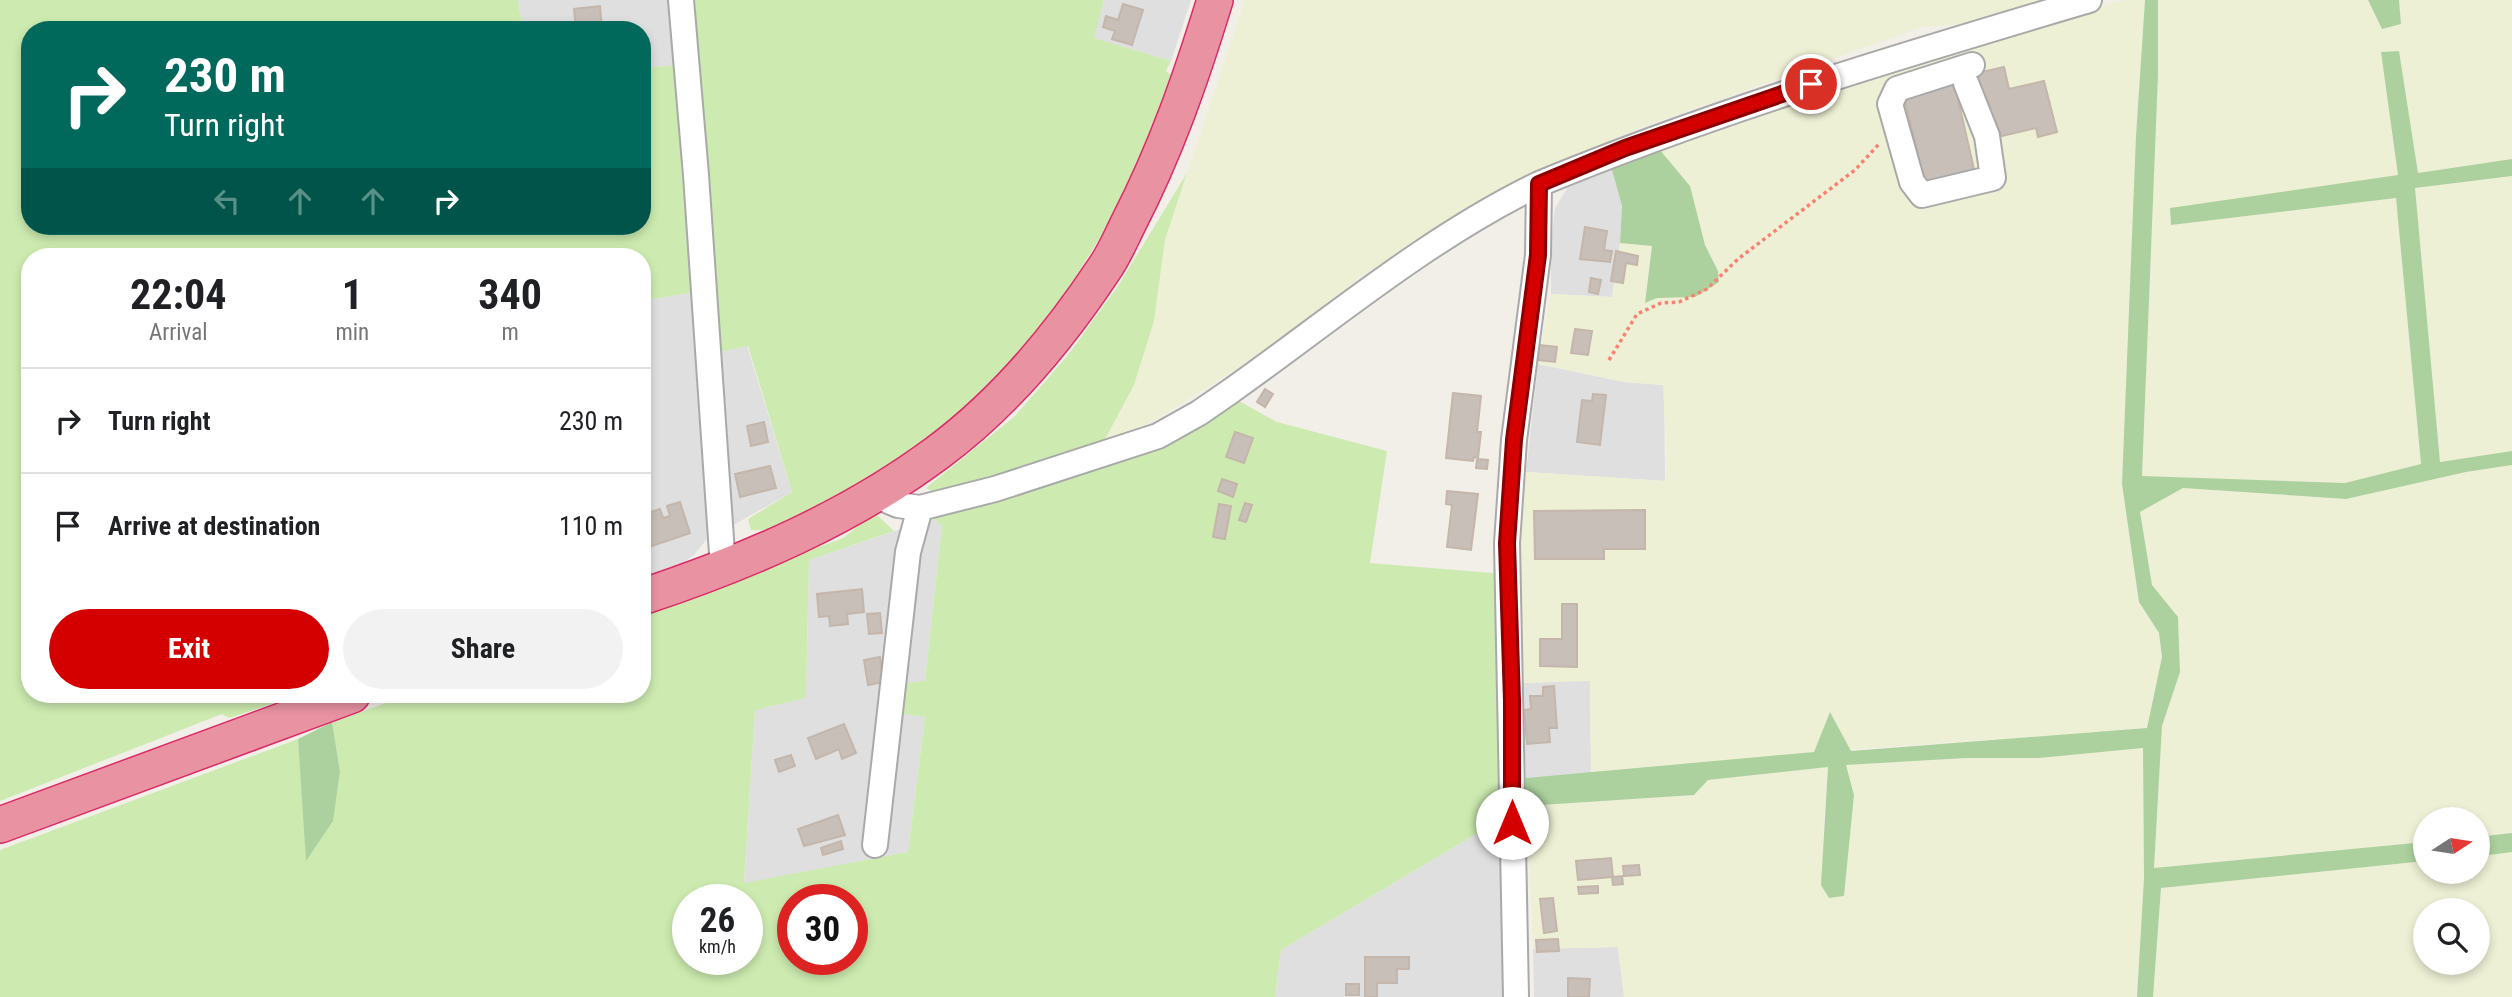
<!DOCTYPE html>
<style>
body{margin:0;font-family:"Roboto Condensed",sans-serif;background:#f2f2f2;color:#202124;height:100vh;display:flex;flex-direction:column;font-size:26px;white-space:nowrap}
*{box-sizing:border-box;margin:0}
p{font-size:23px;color:#757577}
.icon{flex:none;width:38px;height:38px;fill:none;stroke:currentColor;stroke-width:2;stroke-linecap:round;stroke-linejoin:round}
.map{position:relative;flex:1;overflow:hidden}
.panel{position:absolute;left:21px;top:248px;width:630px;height:455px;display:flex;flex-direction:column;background:#fff;border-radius:28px;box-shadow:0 4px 10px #0003}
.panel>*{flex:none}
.guide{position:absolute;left:21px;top:21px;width:630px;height:214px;border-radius:28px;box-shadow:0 4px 10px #0003;background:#00695c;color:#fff;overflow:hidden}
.needle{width:46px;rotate:78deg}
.controls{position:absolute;left:2413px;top:807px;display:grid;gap:14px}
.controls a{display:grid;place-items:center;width:77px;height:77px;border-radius:50%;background:#fff;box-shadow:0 4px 10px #0003;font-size:35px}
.speed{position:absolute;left:672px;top:884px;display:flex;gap:14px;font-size:35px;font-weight:700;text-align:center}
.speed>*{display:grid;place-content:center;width:91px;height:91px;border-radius:50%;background:#fff;box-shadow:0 4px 10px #0003;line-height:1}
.speed small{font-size:18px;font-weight:400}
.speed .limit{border:10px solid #d22;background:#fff;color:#111}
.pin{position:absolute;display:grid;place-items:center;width:60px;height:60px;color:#fff;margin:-30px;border:4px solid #fff;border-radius:50%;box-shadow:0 2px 7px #0007}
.me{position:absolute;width:77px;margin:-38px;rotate:0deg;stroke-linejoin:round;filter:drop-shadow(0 0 5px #0008)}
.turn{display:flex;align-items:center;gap:24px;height:147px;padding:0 28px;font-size:32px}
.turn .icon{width:91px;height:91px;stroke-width:2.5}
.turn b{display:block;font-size:49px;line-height:60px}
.lanes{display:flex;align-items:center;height:66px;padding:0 28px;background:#0003;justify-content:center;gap:35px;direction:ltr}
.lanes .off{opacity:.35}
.eta{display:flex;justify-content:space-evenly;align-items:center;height:119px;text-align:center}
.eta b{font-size:42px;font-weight:700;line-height:49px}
.cta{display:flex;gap:14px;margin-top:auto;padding:14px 28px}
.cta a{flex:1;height:80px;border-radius:42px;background:#d40000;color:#fff;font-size:28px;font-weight:700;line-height:80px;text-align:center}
.cta a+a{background:#f2f2f2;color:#202124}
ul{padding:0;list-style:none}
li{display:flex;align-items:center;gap:21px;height:105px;padding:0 28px;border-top:2px solid #e0e0e0}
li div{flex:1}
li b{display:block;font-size:26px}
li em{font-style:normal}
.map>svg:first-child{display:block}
.residential{fill:#e0dfdf}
.farmland{fill:#eef0d5;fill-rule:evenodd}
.grass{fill:#cdebb0;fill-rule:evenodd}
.forest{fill:#add19e}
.building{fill:#c7bfb8;stroke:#c4b6ab;stroke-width:2}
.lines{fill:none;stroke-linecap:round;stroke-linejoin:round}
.minor-casing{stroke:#a9a9a9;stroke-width:28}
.highway-casing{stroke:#dc2a67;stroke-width:38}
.path{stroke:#fa8072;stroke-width:3.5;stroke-dasharray:3.5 3.5;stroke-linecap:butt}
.minor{stroke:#fff;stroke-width:24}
.highway{stroke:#e892a2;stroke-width:35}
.route-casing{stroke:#8a0000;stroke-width:18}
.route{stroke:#d40000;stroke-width:12}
</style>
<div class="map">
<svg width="2512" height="997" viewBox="0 0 2512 997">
<rect width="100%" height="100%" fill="#f2efe9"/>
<path class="residential" d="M 518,0 L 675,0 L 678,65 L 642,68 L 642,30 L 523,30 Z
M 1104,0 L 1191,0 L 1171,61 L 1093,38 Z
M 1610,163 L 1622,206 L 1620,243 L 1612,297 L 1551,294 L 1551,243 L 1555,208 L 1568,187 Z
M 694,292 L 711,534 L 694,555 L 680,565 L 642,578 L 642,301 Z
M 747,346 L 792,492 L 728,528 L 714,353 Z
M 1538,364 L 1624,382 L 1664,385 L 1665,481 L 1526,472 Z
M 933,518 L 942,526 L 925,682 L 906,683 L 904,714 L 925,717 L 908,852 L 744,884 L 755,710 L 806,697 L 809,560 Z
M 1590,680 L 1591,774 L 1526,778 L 1522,683 Z
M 1508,815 L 1515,997 L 1275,997 L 1281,950 Z
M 1618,947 L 1624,997 L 1534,997 L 1533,949 Z"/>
<path class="farmland" d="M 1245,0 L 2055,0 L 1985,23 L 1922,27 L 1629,132 L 1502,190 L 1358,278 L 1307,324 L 1156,420 L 1104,441 L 1134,385 L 1154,321 L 1165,240 Z
M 2123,0 L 2145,0 L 2136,136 L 2131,303 L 2139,602 L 2159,633 L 2162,657 L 2147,729 L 1814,752 L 1591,774 L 1590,681 L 1522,683 L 1519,545 L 1526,472 L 1665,481 L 1667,468 L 1663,385 L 1624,382 L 1538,364 L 1551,294 L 1612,297 L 1620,243 L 1652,246 L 1645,302 L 1718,271 L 1659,149 L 1867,77 Z
M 2158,0 L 2368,0 L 2383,29 L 2401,24 L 2399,0 L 2512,0 L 2512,159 L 2418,173 L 2399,51 L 2381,52 L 2399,175 L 2170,209 L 2171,225 L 2396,198 L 2421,464 L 2345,483 L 2142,476 L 2158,75 Z
M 2512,176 L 2512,451 L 2440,462 L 2414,188 Z
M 2512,465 L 2512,833 L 2486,836 L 2489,854 L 2512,852 L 2512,997 L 2153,997 L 2161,888 L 2425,861 L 2426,872 L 2478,872 L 2478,819 L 2426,819 L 2425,842 L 2154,868 L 2162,726 L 2180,672 L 2178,617 L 2152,585 L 2140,512 L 2183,488 L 2346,499 L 2466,472 ZM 2426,910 L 2478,910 L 2478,962 L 2426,962 Z
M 2143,748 L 2144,878 L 2139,997 L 1624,997 L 1618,947 L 1533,949 L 1526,806 L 1694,795 L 1708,780 L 1828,767 L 1823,834 L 1829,898 L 1844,896 L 1854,795 L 1845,765 L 1966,758 L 2039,758 Z"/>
<path class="grass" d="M 0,0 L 518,0 L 523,30 L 30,30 L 30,226 L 642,226 L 642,68 L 678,65 L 694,292 L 642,301 L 642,257 L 30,257 L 30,695 L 286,695 L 287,699 L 229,718 L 222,714 L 0,801 Z
M 691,0 L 1104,0 L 1094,38 L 1171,61 L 1166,71 L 1174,77 C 1162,106 1152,137 1138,165 C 1084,280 998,400 890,469 C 873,479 855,487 838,496 C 815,509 778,533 751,530 L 748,519 L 792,492 L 748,346 L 714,353 Z
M 1187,173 L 1165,240 L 1154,321 L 1134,385 L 1104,441 L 937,494 L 926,488 L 1015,416 L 1068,355 L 1118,286 Z
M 1237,400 L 1277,422 L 1387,451 L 1370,563 L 1505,574 L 1508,815 L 1281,950 L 1275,997 L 0,997 L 0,850 L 298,739 L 307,860 L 340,771 L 332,722 L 409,695 L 642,695 L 642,613 L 843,538 L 875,513 L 894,531 L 809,560 L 806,698 L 755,710 L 744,883 L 908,852 L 925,717 L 903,714 L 906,683 L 925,681 L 942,526 L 933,518 L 1133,457 ZM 688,900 L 747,900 L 747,959 L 688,959 ZM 793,900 L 852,900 L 852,959 L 793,959 Z"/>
<path class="forest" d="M 2145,0 L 2158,0 L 2158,75 L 2142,476 L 2345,483 L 2421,464 L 2396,198 L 2171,225 L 2170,208 L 2398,175 L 2381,52 L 2399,51 L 2418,173 L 2512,159 L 2512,176 L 2415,188 L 2440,462 L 2512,451 L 2512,465 L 2466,472 L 2346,499 L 2183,488 L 2140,512 L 2152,585 L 2178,617 L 2180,672 L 2162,726 L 2154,868 L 2425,842 L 2425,861 L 2161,888 L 2153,997 L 2137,997 L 2144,878 L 2143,748 L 2039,758 L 1966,758 L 1846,765 L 1854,795 L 1844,896 L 1829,898 L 1821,885 L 1828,767 L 1708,780 L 1694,795 L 1526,806 L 1526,778 L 1814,752 L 1830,712 L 1851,751 L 2147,728 L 2162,657 L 2159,633 L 2139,602 L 2122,484 L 2136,136 Z
M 2368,0 L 2399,0 L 2401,24 L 2382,29 Z
M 1659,149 L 1690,186 L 1705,245 L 1718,271 L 1719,282 L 1695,297 L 1657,298 L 1645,303 L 1652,246 L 1620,243 L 1622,206 L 1610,163 Z
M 332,722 L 340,771 L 333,821 L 306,861 L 298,739 Z
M 2512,833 L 2512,852 L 2489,855 L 2485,836 Z"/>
<path class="building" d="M 1123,4 L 1143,10 L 1132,45 L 1112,39 L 1115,31 L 1103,27 L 1106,16 L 1118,20 Z
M 600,6 L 602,30 L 576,30 L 574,9 Z
M 2004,67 L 2009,89 L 2044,81 L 2057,132 L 2038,137 L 2036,128 L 1989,139 L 1973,74 Z
M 1954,82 L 1974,169 L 1925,182 L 1903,94 Z
M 1585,227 L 1607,231 L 1604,250 L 1612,251 L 1610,262 L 1580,259 Z
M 1616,251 L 1638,256 L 1637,265 L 1626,263 L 1623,283 L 1611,281 Z
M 1591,278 L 1601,280 L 1598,294 L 1589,292 Z
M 642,315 L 646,315 L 649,364 L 642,364 Z
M 1575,329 L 1592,331 L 1588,355 L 1571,353 Z
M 1539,345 L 1557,347 L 1555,362 L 1538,360 Z
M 1265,389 L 1273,394 L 1265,407 L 1257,402 Z
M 1453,393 L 1481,396 L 1477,432 L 1481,432 L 1478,458 L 1474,457 L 1473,461 L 1446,458 Z
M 1593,394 L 1606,395 L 1600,445 L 1577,442 L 1582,400 L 1592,401 Z
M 764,422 L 768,442 L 751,446 L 747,426 Z
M 1235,432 L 1253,438 L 1244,463 L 1226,457 Z
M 1477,459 L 1488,460 L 1487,469 L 1476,468 Z
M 770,466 L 776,488 L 740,497 L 735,474 Z
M 1222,479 L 1237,484 L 1233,497 L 1218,491 Z
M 1447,491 L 1478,494 L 1471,550 L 1447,547 L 1452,505 L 1446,504 Z
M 680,502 L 690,533 L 649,547 L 642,528 L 642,515 L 660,509 L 663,518 L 670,516 L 667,506 Z
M 1245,503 L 1252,505 L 1246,522 L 1239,520 Z
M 1219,504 L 1231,506 L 1225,539 L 1213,537 Z
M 1645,510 L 1645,549 L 1604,549 L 1604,559 L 1535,559 L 1534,511 Z
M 862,589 L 864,612 L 847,614 L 848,624 L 830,626 L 829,616 L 819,617 L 817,594 Z
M 1562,604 L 1577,604 L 1577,667 L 1540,666 L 1540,639 L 1562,639 Z
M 880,613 L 882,633 L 869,634 L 867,614 Z
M 880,657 L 884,682 L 868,685 L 864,660 Z
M 1554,686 L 1557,728 L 1549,728 L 1550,742 L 1527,744 L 1524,710 L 1531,709 L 1530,696 L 1543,696 L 1543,687 Z
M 844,724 L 856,753 L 842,759 L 839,749 L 816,759 L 808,738 Z
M 791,755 L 795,766 L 779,772 L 775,760 Z
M 838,815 L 845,835 L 804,846 L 798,829 Z
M 841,841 L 843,849 L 823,855 L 821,848 Z
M 1611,858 L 1613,877 L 1622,876 L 1623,884 L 1613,885 L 1612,877 L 1578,880 L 1576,861 Z
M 1639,865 L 1640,875 L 1624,876 L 1623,866 Z
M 1598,886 L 1598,893 L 1579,894 L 1578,887 Z
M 1553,898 L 1557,931 L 1544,933 L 1540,899 Z
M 1558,939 L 1559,951 L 1537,952 L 1536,940 Z
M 1365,957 L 1409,957 L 1409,969 L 1397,969 L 1397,983 L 1377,983 L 1377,997 L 1365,997 Z
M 1568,978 L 1590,979 L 1589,997 L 1568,997 Z
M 1346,984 L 1359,984 L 1359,995 L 1346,995 Z"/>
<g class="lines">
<defs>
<path id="minor" d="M 681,0 L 696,175 L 723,568
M 1966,83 L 1987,136 L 1993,178 L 1922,195 L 1912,182 L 1890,104 L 1897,89 L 1972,65
M 874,495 L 898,505 L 920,508 L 995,489 L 1158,436 L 1199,413 L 1228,393 C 1330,321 1426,239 1539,184
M 875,845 L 908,552 L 920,508
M 1516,997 L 1507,543 L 1514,440 L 1538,255 L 1539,184 C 1718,110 1904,55 2089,0"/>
<path id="highway" d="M 642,597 C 747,562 848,519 937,453 C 1002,405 1059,337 1104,269 C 1114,255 1121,238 1129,222 C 1166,150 1191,78 1215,0
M 0,825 L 352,695"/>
</defs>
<use href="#minor" class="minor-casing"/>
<use href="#highway" class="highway-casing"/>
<path class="path" d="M 1609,360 L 1637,314 L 1661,303 L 1679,302 L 1707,289 L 1738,259 L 1855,170 L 1879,144"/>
<use href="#minor" class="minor"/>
<use href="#highway" class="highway"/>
</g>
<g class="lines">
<defs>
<path id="route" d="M 1512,823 L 1512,701 L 1507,543 L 1514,440 L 1538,255 L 1539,184 L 1625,148 L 1811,84"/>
</defs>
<use href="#route" class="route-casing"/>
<use href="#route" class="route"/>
</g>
</svg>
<div class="controls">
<a><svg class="needle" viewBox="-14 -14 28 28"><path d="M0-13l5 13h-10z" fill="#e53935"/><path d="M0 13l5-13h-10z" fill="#757577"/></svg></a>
<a><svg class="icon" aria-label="search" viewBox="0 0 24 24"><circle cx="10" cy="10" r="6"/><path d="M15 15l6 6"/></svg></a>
</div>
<div class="speed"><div>26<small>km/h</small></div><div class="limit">30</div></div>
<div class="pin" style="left:1811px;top:84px;background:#d93025"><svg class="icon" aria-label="arrive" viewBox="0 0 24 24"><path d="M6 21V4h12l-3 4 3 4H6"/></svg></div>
<svg class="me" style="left:1512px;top:823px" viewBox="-20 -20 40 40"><circle r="19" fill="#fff"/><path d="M0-13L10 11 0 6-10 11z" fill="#d40000"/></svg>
<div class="guide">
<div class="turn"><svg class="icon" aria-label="right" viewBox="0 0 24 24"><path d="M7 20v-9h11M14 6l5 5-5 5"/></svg><div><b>230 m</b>Turn right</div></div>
<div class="lanes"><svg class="icon off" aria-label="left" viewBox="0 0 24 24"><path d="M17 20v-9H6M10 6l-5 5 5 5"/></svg><svg class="icon off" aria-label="ahead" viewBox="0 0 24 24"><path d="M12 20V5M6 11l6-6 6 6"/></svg><svg class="icon off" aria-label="ahead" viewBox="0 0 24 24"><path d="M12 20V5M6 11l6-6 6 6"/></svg><svg class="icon" aria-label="right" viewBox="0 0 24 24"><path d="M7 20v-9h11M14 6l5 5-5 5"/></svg></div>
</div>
<section class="panel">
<div class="eta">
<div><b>22:04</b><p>Arrival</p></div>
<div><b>1</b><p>min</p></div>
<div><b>340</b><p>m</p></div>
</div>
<ul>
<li><svg class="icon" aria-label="right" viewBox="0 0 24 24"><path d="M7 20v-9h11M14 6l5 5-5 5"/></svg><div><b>Turn right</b></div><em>230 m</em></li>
<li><svg class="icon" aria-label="arrive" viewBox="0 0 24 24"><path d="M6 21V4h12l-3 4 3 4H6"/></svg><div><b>Arrive at destination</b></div><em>110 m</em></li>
</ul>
<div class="cta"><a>Exit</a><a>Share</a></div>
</section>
</div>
